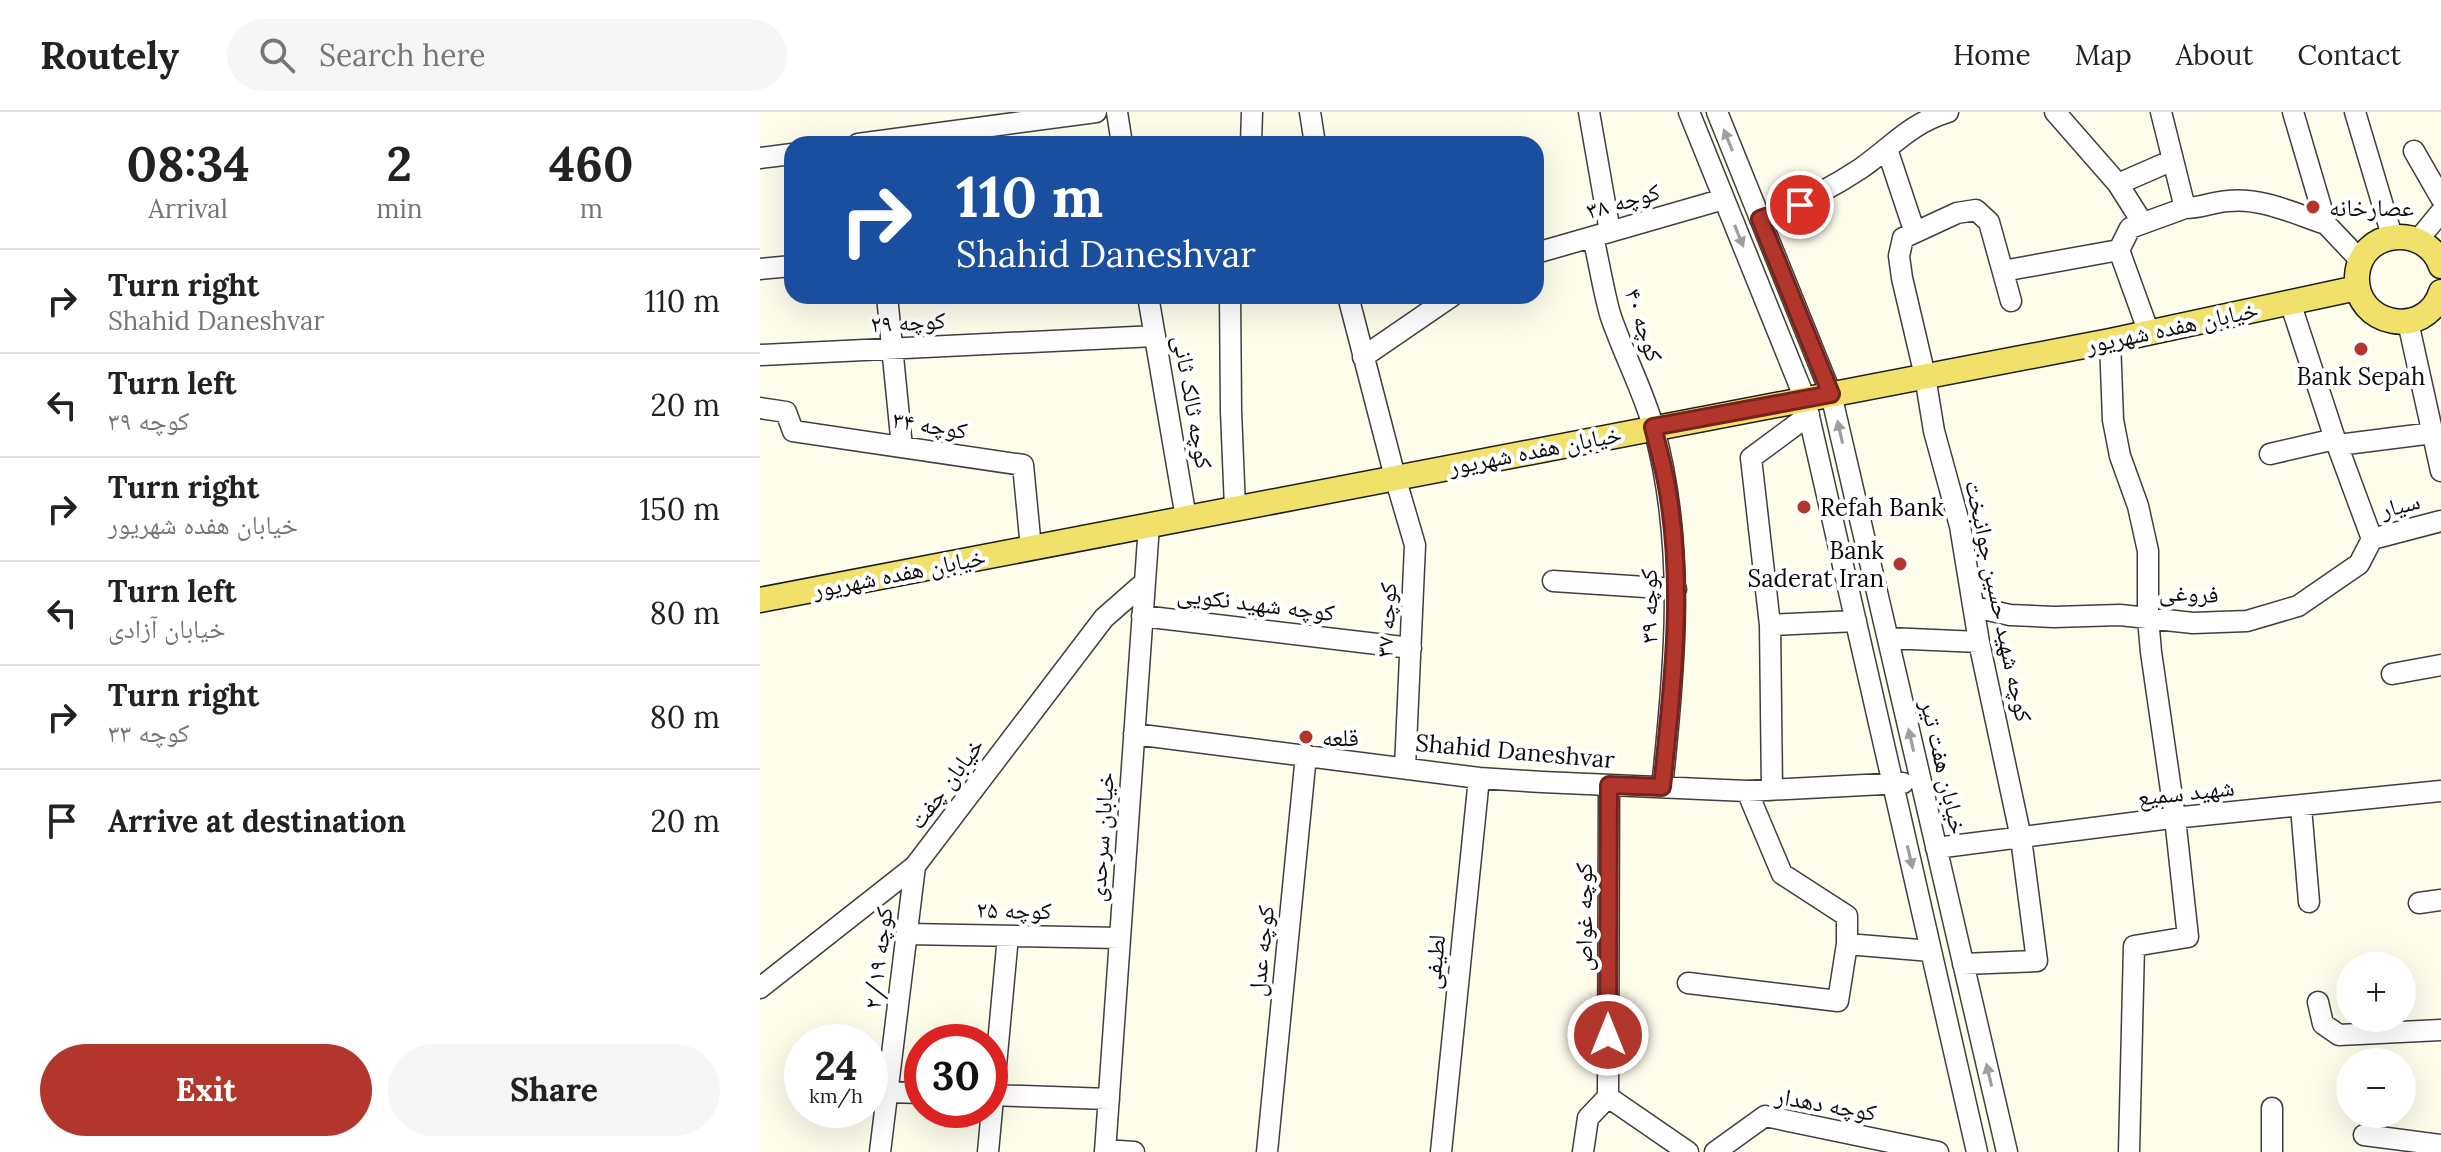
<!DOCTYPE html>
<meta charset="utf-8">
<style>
body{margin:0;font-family:Lora,"Noto Naskh Arabic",serif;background:#f6f6f6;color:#222;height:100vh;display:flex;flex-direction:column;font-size:30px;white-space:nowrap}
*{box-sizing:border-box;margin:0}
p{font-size:26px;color:#767676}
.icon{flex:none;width:44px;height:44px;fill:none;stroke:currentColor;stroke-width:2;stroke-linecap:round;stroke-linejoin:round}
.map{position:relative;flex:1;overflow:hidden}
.sheet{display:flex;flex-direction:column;background:#fff;width:760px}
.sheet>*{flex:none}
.banner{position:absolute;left:24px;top:24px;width:760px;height:168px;border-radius:24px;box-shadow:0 8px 32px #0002;background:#1a4fa0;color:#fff;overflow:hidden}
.controls{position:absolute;left:1576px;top:840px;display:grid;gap:16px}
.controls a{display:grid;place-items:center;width:80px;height:80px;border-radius:50%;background:#fff;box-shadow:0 8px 32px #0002;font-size:40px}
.speed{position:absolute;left:24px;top:912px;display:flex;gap:16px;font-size:40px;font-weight:700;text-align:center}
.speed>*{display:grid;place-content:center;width:104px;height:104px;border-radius:50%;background:#fff;box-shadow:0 8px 32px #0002;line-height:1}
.speed small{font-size:20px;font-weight:400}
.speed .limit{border:12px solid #d22;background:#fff;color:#111}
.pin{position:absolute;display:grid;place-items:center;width:68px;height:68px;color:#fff;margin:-34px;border:4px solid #fff;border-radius:50%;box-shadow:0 2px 8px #0007}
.me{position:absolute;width:88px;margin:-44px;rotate:0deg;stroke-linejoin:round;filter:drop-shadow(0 0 6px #0008)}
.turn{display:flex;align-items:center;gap:28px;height:168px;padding:0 40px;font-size:36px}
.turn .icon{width:104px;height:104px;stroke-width:2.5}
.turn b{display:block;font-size:56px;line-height:68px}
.eta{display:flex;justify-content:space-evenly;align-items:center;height:136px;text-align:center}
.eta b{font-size:48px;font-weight:700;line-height:56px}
.cta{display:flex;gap:16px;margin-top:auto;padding:16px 40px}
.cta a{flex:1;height:92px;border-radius:48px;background:#b3362c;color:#fff;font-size:32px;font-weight:700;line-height:92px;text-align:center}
.cta a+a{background:#f6f6f6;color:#222}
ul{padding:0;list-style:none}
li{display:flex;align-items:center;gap:24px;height:104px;padding:0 40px;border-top:2px solid #e0e0e0}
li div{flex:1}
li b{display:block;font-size:30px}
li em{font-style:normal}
header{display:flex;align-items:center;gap:48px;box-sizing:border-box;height:112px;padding:0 40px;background:#fff;border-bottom:2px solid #e0e0e0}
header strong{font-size:38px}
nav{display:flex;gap:44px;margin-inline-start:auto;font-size:28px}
.search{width:560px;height:72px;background:#f6f6f6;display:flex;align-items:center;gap:20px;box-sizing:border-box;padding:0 28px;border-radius:44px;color:#767676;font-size:30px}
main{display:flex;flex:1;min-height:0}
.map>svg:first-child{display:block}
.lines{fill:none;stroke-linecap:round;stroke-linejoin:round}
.minor-casing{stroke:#3f3f3f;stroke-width:23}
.major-casing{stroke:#1d1d1d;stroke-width:27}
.minor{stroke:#fff;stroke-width:20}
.major{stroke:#f1e069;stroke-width:24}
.oneway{fill:#9e9e9e}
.route-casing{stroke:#74231d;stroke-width:20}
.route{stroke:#b3362c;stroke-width:14}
.poi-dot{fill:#b3362c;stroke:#fff;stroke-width:3}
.labels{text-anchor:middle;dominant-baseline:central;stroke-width:8;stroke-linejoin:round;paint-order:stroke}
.street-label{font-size:24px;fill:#0c0c0c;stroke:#fff}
.poi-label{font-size:24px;fill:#0c0c0c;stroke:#fff;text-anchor:start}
</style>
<header>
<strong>Routely</strong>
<div class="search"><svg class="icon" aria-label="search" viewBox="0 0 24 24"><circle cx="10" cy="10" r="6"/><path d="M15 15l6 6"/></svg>Search here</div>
<nav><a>Home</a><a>Map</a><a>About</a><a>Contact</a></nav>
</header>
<main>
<section class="sheet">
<div class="eta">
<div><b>08:34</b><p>Arrival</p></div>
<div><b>2</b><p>min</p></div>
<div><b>460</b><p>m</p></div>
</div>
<ul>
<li><svg class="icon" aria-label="right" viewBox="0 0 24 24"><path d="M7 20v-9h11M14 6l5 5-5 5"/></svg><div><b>Turn right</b><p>Shahid Daneshvar</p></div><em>110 m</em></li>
<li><svg class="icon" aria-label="left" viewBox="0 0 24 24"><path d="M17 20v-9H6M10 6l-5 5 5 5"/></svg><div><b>Turn left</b><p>کوچه ۳۹</p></div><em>20 m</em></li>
<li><svg class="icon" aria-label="right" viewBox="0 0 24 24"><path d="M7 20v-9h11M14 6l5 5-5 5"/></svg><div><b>Turn right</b><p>خیابان هفده شهریور</p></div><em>150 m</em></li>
<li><svg class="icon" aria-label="left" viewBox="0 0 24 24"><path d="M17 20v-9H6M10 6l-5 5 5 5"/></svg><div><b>Turn left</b><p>خیابان آزادی</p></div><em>80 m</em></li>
<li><svg class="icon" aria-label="right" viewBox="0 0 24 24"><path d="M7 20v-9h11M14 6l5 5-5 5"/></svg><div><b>Turn right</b><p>کوچه ۳۳</p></div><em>80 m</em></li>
<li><svg class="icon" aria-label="arrive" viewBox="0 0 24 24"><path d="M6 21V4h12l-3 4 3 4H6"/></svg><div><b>Arrive at destination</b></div><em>20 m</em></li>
</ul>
<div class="cta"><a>Exit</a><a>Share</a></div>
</section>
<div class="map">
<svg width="1681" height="1040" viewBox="0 0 1681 1040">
<rect width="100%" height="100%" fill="#fefdec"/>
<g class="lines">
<defs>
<path id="minor" d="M 357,0 L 362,32
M 550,0 L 555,32
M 829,0 L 850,120
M 929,0 L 1045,287 L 1217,1040
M 957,0 L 1071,282 L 1247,1040
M 1295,0 L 1358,72 L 1382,110
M 1401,0 L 1425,96 C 1440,96 1453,90 1468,89 C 1501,85 1535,102 1566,112
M 1533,0 L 1566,112 L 1601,149
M 1595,0 L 1632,124
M 98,32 L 336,0
M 491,32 L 492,0
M 1127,37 L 1154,118
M 1654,39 L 1681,86
M 0,46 L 32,42
M 1358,72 L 1413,48
M 1000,107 C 1036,94 1068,78 1100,57 C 1132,35 1149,12 1188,0
M 833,125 C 839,150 843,177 850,202 C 863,241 883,278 894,317 C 926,434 915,555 902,675
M 1658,128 L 1681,100
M 776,141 L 964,87
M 0,157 L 32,154
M 1243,159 L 1359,138
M 127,184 L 142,335
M 388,184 L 426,406
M 470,184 L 471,299 L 475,396
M 588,184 L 635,365 L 655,433 L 645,656
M 1530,190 L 1575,327 L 1612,427
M 1648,210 L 1681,359
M 1389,221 L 1359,138 L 1370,116 L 1425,96
M 1350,229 L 1353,308 L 1360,344 L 1378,394 L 1388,439 L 1388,506 L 1391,540 L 1415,706 L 1428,825 L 1374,834 L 1369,1040
M 0,243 L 395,224
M 603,245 L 692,184
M 0,296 L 26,300 L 33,319 L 263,353 L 271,436
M 1578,333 L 1673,321
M 1510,342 L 1575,327
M 1612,427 L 1681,409
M 793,469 L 916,477
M 1214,495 L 1250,503 L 1294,505 L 1360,503 L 1433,511 L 1487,509 L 1538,494 L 1599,452 L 1612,427
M 382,504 L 651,536
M 1010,513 L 1096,509
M 1128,526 L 1219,530
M 1632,562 L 1681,553
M 374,622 L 719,666 L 782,670 L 987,679 L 1143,671
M 849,673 L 848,985 L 928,1040
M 1012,678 L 1010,513 L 991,346 L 1049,303
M 1541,695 L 1549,790
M 1176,736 L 1403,707 L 1681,679
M 1659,791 L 1681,788
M 147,822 L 360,826
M 1087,832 L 1171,839
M 1203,852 L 1277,849 L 1261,726 L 1219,530 L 1200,414 L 1174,319 L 1165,264 L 1142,166 L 1139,144 L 1143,126 L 1197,101 L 1216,98 L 1229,110 L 1251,189
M 928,871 L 1078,889 L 1087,832 L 1087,804 L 1022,762 L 987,679
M 0,876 L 155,754 L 344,506 L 385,470
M 1558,890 L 1563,912 L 1579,923 L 1681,918
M 128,980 L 162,981
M 230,983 L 349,987
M 1604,1023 L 1681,1033
M 345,1038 L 374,1040
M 120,1040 L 155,754
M 228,1040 L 248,824
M 345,1040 L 389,413
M 507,1040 L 546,643
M 681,1040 L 719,666
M 823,1040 L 828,1006 L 848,985
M 955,1040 L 1005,1004 L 1178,1040
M 1512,1040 L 1512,996"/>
<path id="major" d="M 1681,154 C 1666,111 1600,117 1597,164 C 1594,214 1666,228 1681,180
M 0,488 L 1350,229 L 1597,176"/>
</defs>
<use href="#minor" class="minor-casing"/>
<use href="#major" class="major-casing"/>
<use href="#minor" class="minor"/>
<use href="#major" class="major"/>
</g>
<defs><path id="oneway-solid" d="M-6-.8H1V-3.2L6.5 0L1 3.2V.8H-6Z" transform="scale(2)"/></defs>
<g class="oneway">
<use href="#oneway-solid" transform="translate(968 28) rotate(-112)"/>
<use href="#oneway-solid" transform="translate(979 124) rotate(68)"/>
<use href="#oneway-solid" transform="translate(1080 320) rotate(-103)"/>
<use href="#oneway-solid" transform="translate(1151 628) rotate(-103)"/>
<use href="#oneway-solid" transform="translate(1150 745) rotate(77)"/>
<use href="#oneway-solid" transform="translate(1229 963) rotate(-103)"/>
</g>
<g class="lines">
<defs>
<path id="route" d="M 848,923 L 849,673 L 902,675 C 912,580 924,482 909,387 C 906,363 899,339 893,315 L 1071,282 L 1000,107 L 1040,93"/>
</defs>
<use href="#route" class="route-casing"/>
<use href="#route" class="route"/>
</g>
<g class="poi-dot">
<circle cx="1553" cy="95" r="8"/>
<circle cx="1601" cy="237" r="8"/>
<circle cx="1044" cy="395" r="8"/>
<circle cx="1140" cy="452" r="8"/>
<circle cx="546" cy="625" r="8"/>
</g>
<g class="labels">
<g class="street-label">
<text transform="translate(863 89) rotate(-16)">کوچه ۳۸</text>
<text transform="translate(148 210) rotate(-3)">کوچه ۲۹</text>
<text transform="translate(884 213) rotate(72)">کوچه ۴۰</text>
<text transform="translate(1412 215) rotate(-12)">خیابان هفده شهریور</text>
<text transform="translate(433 290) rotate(80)">کوچه ثالک ثانی</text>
<text transform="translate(170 313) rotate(9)">کوچه ۳۴</text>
<text transform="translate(775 338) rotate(-11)">خیابان هفده شهریور</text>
<text transform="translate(1640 393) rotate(-15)">سیار</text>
<text transform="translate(139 461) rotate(-11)">خیابان هفده شهریور</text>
<text transform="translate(1429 481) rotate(3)">فروغی</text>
<text transform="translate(1239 489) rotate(78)">کوچه شهید حسین جوانبخت</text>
<text transform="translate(496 491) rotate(7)">کوچه شهید نکویی</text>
<text transform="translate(888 494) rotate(-90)">کوچه ۳۹</text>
<text transform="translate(626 508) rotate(-87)">کوچه ۳۷</text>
<text transform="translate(755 639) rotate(5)">Shahid Daneshvar</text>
<text transform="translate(1184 655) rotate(77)">خیابان هفت تیر</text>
<text transform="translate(186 671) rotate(-53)">خیابان چفت</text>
<text transform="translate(1426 680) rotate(-6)">شهید سمیع</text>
<text transform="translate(341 725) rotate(-86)">خیابان سرحدی</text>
<text transform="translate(254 798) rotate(1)">کوچه ۲۵</text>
<text transform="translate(823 805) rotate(-90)">کوچه غواص</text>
<text transform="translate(501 839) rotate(-84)">کوچه عدل</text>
<text transform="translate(118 846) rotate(-83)">کوچه ۲/۱۹</text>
<text transform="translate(674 850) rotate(-84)">لطیفی</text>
<text transform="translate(1066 992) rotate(10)">کوچه دهدار</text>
</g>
<g class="poi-label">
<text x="1569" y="95">عصارخانه</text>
<text x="1601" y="264" text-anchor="middle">Bank Sepah</text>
<text x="1060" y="395">Refah Bank</text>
<text x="1124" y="438" text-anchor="end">Bank<tspan x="1124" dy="28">Saderat Iran</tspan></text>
<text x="562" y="625">قلعه</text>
</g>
</g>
</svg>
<div class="controls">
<a>+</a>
<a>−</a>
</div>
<div class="speed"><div>24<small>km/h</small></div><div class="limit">30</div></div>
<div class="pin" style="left:1040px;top:93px;background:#d93025"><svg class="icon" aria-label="arrive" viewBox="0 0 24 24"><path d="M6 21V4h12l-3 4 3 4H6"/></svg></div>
<svg class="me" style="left:848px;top:923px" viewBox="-20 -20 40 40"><circle r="17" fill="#b3362c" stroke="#fff" stroke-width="3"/><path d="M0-11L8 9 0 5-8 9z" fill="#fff"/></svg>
<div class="banner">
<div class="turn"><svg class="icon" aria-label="right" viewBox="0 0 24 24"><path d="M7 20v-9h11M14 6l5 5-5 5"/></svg><div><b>110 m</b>Shahid Daneshvar</div></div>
</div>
</div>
</main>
